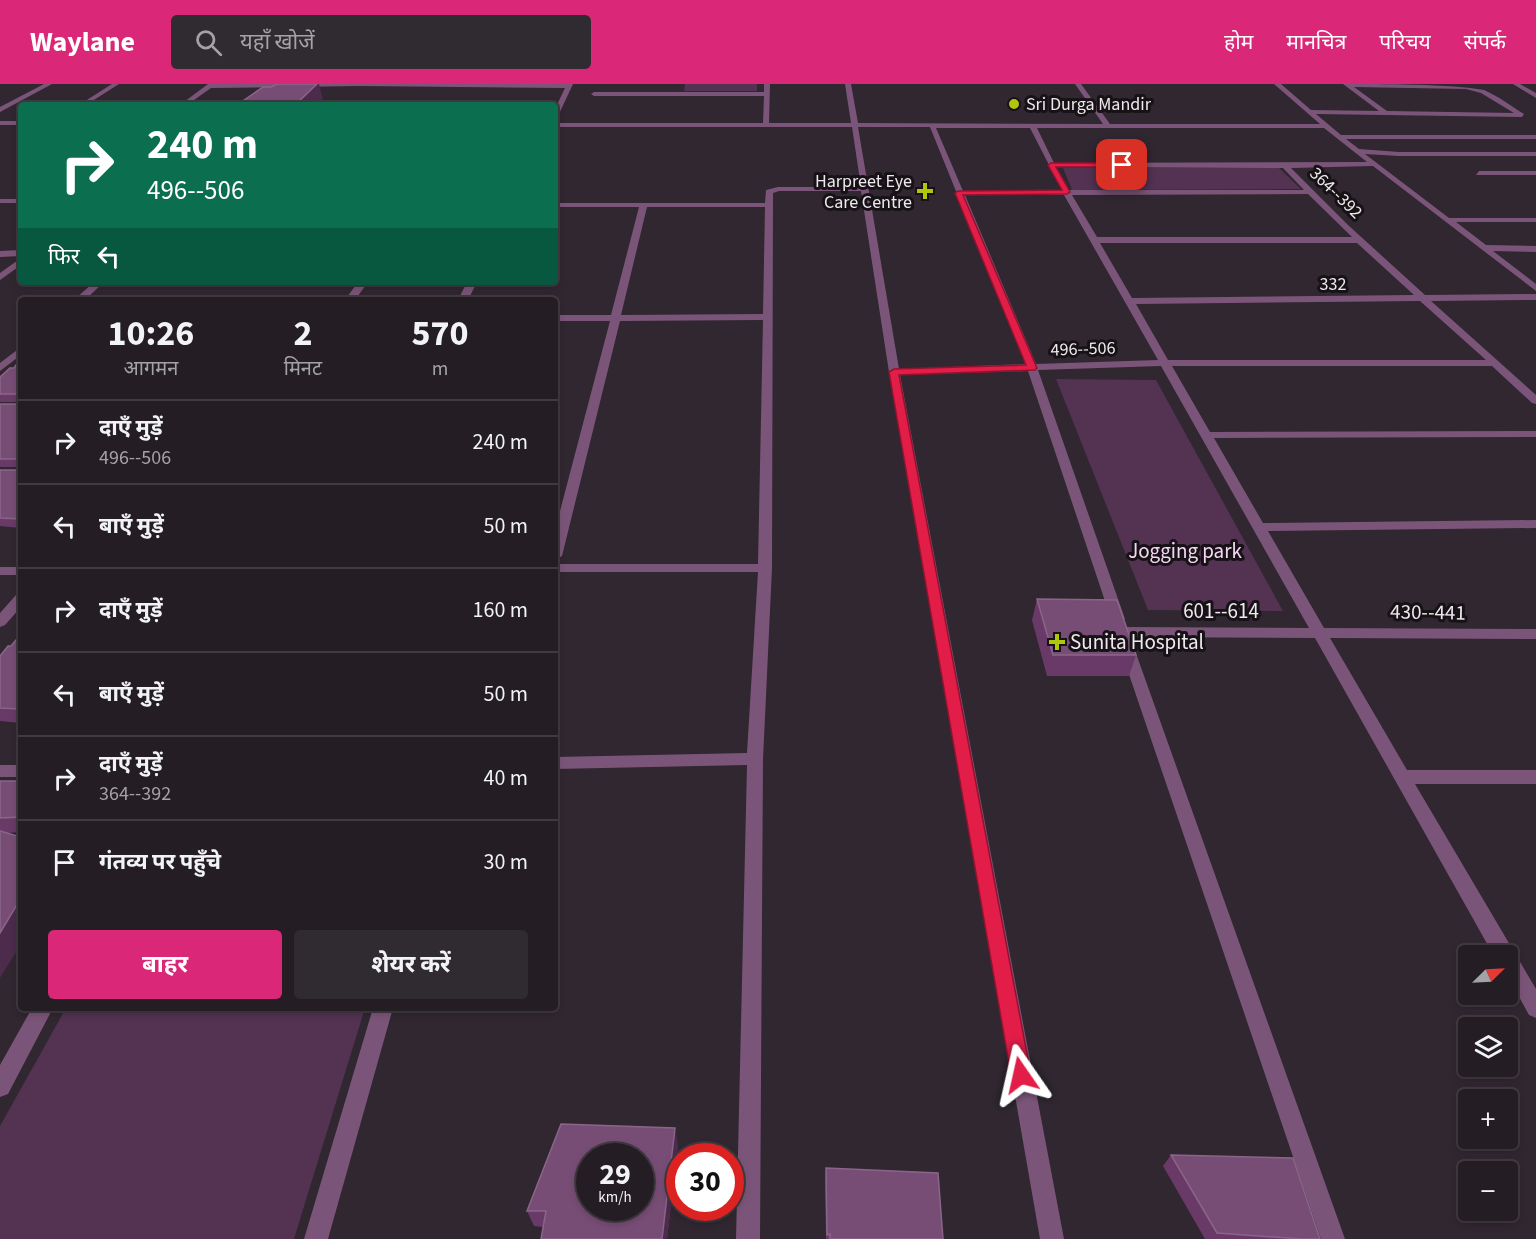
<!DOCTYPE html>
<html lang="hi">
<meta charset="utf-8">
<style>
body{margin:0;font-family:"Source Sans 3","Noto Sans Devanagari",sans-serif;background:#302a31;color:#f1f3f6;height:100vh;display:flex;flex-direction:column;font-size:22px;white-space:nowrap}
*{box-sizing:border-box;margin:0}
p{font-size:20px;color:#a3a2a6}
.icon{flex:none;width:33px;height:33px;fill:none;stroke:currentColor;stroke-width:2;stroke-linecap:round;stroke-linejoin:round}
.map{position:relative;flex:1;overflow:hidden}
.details{position:absolute;left:18px;top:213px;width:540px;height:714px;display:flex;flex-direction:column;background:#241d24;border-radius:6px;box-shadow:0 3px 9px #0003,0 0 0 2px #413b41}
.details>*{flex:none}
.guide{position:absolute;left:18px;top:18px;width:540px;height:183px;border-radius:6px;box-shadow:0 3px 9px #0003,0 0 0 2px #413b41;background:#0b6e4f;color:#fff;overflow:hidden}
.needle{width:39px;rotate:66deg}
.buttons{position:absolute;left:1458px;top:861px;display:grid;gap:12px}
.buttons a{display:grid;place-items:center;width:60px;height:60px;border-radius:6px;background:#241d24;box-shadow:0 3px 9px #0003,0 0 0 2px #413b41;font-size:30px}
.speed{position:absolute;left:576px;top:1059px;display:flex;gap:12px;font-size:30px;font-weight:700;text-align:center}
.speed>*{display:grid;place-content:center;width:78px;height:78px;border-radius:50%;background:#241d24;box-shadow:0 3px 9px #0003,0 0 0 2px #413b41;line-height:1}
.speed small{font-size:15px;font-weight:400}
.speed .limit{border:9px solid #d22;background:#fff;color:#111}
.pin{position:absolute;display:grid;place-items:center;width:51px;height:51px;color:#fff;margin:-26px;border-radius:12px;box-shadow:0 3px 9px #0006}
.me{position:absolute;width:66px;margin:-33px;rotate:349deg;stroke-linejoin:round;filter:drop-shadow(0 0 4px #0008)}
.turn{display:flex;align-items:center;gap:21px;height:126px;padding:0 30px;font-size:27px}
.turn .icon{width:78px;height:78px;stroke-width:2.5}
.turn b{display:block;font-size:42px;line-height:51px}
.then{display:flex;align-items:center;height:57px;padding:0 30px;background:#0003;gap:12px;font-size:22px}
.eta{display:flex;justify-content:space-evenly;align-items:center;height:102px;text-align:center}
.eta b{font-size:36px;font-weight:700;line-height:42px}
.action{display:flex;gap:12px;margin-top:auto;padding:12px 30px}
.action a{flex:1;height:69px;border-radius:6px;background:#db2777;color:#fff;font-size:24px;font-weight:700;line-height:69px;text-align:center}
.action a+a{background:#302a31;color:#f1f3f6}
ul{padding:0;list-style:none}
li{display:flex;align-items:center;gap:18px;height:84px;padding:0 30px;border-top:2px solid #413b41}
li div{flex:1}
li b{display:block;font-size:22px}
li em{font-style:normal}
header{display:flex;align-items:center;gap:36px;box-sizing:border-box;height:84px;padding:0 30px;background:#db2777;color:#fff}
header strong{font-size:28px}
nav{display:flex;gap:33px;margin-inline-start:auto;font-size:21px}
.search{width:420px;height:54px;background:#302a31;display:flex;align-items:center;gap:15px;box-sizing:border-box;padding:0 21px;border-radius:6px;color:#a3a2a6;font-size:22px}
.map>svg:first-child{display:block}
.green{fill:#533252}
.lines{fill:none;stroke-linecap:round;stroke-linejoin:round}
.minor{fill:#7b5579;fill-rule:evenodd}
.wall{fill:#693a68}
.shaded-wall{fill:#4c2b4c}
.building{fill:#774d76;stroke:#8a6589;stroke-width:1.5;fill-rule:evenodd}
.route{fill:#e11d48;stroke:#92132f;stroke-width:1.5}
.poi-dot{fill:#aec60b;stroke:#161216;stroke-width:2}
.labels{text-anchor:middle;dominant-baseline:central;stroke-width:6;stroke-linejoin:round;paint-order:stroke}
.far-poi-label{font-size:18px;fill:#efe9ee;stroke:#161216;text-anchor:start}
.far-street-label{font-size:18px;fill:#efe9ee;stroke:#161216}
.park-label{font-size:21px;fill:#f6d6f4;stroke:#161216}
.street-label{font-size:21px;fill:#efe9ee;stroke:#161216}
.poi-label{font-size:21px;fill:#efe9ee;stroke:#161216;text-anchor:start}
</style>
<header>
<strong>Waylane</strong>
<div class="search"><svg class="icon" aria-label="search" viewBox="0 0 24 24"><circle cx="10" cy="10" r="6"/><path d="M15 15l6 6"/></svg>यहाँ खोजें</div>
<nav><a>होम</a><a>मानचित्र</a><a>परिचय</a><a>संपर्क</a></nav>
</header>
<div class="map">
<svg width="1536" height="1155" viewBox="0 0 1536 1155">
<rect width="100%" height="100%" fill="#302730"/>
<path class="green" d="M 685,0 L 757,0 L 757,7 L 684,7 Z
M 1063,84 L 1279,84 L 1301,105 L 1072,106 Z
M 1056,295 L 1156,296 L 1283,527 L 1148,526 Z
M 66,924 L 365,924 L 294,1155 L 0,1155 L 0,1042 Z"/>
<g class="lines">
<path class="minor" d="M 44,0 L 52,0 L 0,28 L 0,23 Z
M 112,0 L 119,0 L 86,21 L 79,21 Z
M 573,0 L 558,32 L 555,34 L 555,25 L 565,4 L 360,2 L 211,4 L 187,21 L 180,21 L 208,0 Z
M 764,0 L 770,0 L 769,39 L 851,39 L 845,0 L 851,0 L 858,39 L 1103,40 L 1075,0 L 1081,0 L 1110,40 L 1320,40 L 1274,0 L 1281,0 L 1311,26 L 1379,27 L 1343,0 C 1379,0 1452,0 1484,6 C 1498,12 1511,22 1524,30 L 1522,33 L 1316,30 L 1341,51 L 1536,51 L 1536,55 L 1346,55 L 1359,65 L 1399,68 L 1536,68 L 1536,72 L 1399,72 L 1365,70 L 1449,134 L 1536,134 L 1536,138 L 1456,138 L 1486,161 L 1536,162 L 1536,168 L 1493,167 L 1536,200 L 1536,207 L 1373,82 L 1291,84 L 1348,141 L 1425,211 L 1536,210 L 1536,216 L 1431,217 L 1536,311 L 1536,320 L 1532,319 L 1492,282 L 1172,282 L 1210,348 L 1536,347 L 1536,353 L 1214,354 L 1263,439 L 1536,436 L 1536,444 L 1268,447 L 1324,544 L 1536,545 L 1536,555 L 1330,554 L 1407,686 L 1536,686 L 1536,700 L 1415,700 L 1536,905 L 1536,934 L 1529,931 L 1508,893 L 1508,872 L 1494,872 L 1315,554 L 1122,553 L 1115,548 L 1122,543 L 1309,544 L 1161,282 L 1038,286 L 1125,535 L 1118,540 L 1111,535 L 1028,287 L 900,291 L 1064,1155 L 1040,1155 L 889,288 L 861,107 L 779,107 L 773,109 L 772,484 L 763,675 L 760,1155 L 736,1155 L 747,681 L 555,685 L 555,673 L 747,669 L 758,488 L 555,488 L 555,480 L 758,480 L 763,236 L 620,237 L 562,472 L 555,476 L 555,446 L 610,237 L 555,237 L 555,231 L 611,231 L 639,123 L 555,123 L 555,119 L 765,119 L 766,106 L 778,103 L 861,103 L 852,43 L 555,43 L 555,39 L 763,39 L 764,12 L 594,12 L 591,10 L 594,8 L 764,8 ZM 1354,3 L 1466,5 L 1481,9 L 1514,29 L 1387,27 ZM 858,43 L 930,43 L 1026,280 L 899,285 ZM 936,44 L 1030,44 L 1062,106 L 963,107 ZM 1037,44 L 1324,44 L 1367,78 L 1054,79 ZM 1056,83 L 1283,84 L 1304,106 L 1069,106 ZM 1308,110 L 1352,153 L 1097,153 L 1072,111 ZM 965,111 L 1064,111 L 1158,276 L 1036,280 ZM 647,123 L 765,123 L 763,230 L 621,231 ZM 1100,159 L 1357,159 L 1414,211 L 1132,214 ZM 1420,217 L 1486,276 L 1168,276 L 1136,220 Z
M 1513,0 L 1520,0 L 1536,9 L 1536,14 Z
M 0,37 L 21,37 L 21,41 L 0,41 Z
M 1479,87 L 1536,87 L 1536,91 L 1476,91 Z
M 0,115 L 21,115 L 21,119 L 0,119 Z
M 21,166 L 21,172 L 0,173 L 0,167 Z
M 21,174 L 21,181 L 0,196 L 0,189 Z
M 94,198 L 104,198 L 85,216 L 74,216 Z
M 358,198 L 368,198 L 355,216 L 345,216 Z
M 467,198 L 477,198 L 468,216 L 458,216 Z
M 21,263 L 21,271 L 0,287 L 0,279 Z
M 0,483 L 21,483 L 21,491 L 0,491 Z
M 21,509 L 21,523 L 5,541 L 0,543 L 0,529 L 16,511 Z
M 1126,556 L 1133,561 L 1345,1155 L 1321,1155 L 1119,561 Z
M 0,681 L 21,681 L 21,693 L 0,693 Z
M 32,924 L 53,924 L 8,1010 L 0,1013 L 0,981 Z
M 373,924 L 393,924 L 328,1155 L 304,1155 Z"/>
</g>
<path class="wall" d="M 21,274 L 21,444 L 0,442 L 0,386 L 18,386 L 18,383 L 0,383 L 0,320 L 16,320 L 18,318 L 0,318 L 0,293 L 14,284 Z
M 1037,515 L 1136,571 L 1129,592 L 1047,592 L 1032,536 Z
M 21,550 L 21,639 L 0,637 L 0,572 L 11,562 Z
M 0,697 L 21,697 L 21,748 L 7,749 L 0,894 Z
M 678,1061 L 667,1155 L 541,1155 L 543,1143 L 534,1142 L 527,1127 Z
M 1171,1071 L 1320,1155 L 1205,1155 L 1163,1082 Z
M 826,1084 L 943,1155 L 826,1155 L 825,1095 Z"/>
<path class="shaded-wall" d="M 317,0 L 319,0 L 323,16 L 319,21 L 295,21 Z
M 21,814 L 21,860 L 0,894 L 0,849 Z
M 675,1044 L 678,1061 L 667,1155 L 662,1155 Z"/>
<path class="building" d="M 277,0 L 317,0 L 295,21 L 237,21 L 263,3 L 271,3 Z
M 21,274 L 21,435 L 0,434 L 0,386 L 18,386 L 18,375 L 0,375 L 0,320 L 16,320 L 19,318 L 18,310 L 0,310 L 0,293 L 10,284 L 14,284 Z
M 1037,515 L 1117,516 L 1136,571 L 1053,571 Z
M 21,550 L 21,625 L 0,624 L 0,572 L 8,562 L 11,562 Z
M 0,697 L 21,697 L 21,733 L 0,734 Z
M 0,747 L 21,753 L 21,814 L 0,849 Z
M 561,1040 L 675,1044 L 662,1155 L 541,1155 L 546,1127 L 527,1127 ZM 590,1072 L 640,1072 L 640,1124 L 590,1124 Z
M 1171,1071 L 1293,1074 L 1320,1155 L 1302,1155 L 1217,1149 Z
M 826,1084 L 938,1089 L 943,1155 L 830,1155 L 830,1150 L 827,1151 Z"/>
<path class="route" d="M 1051,79 L 1122,79 L 1125,81 L 1122,83 L 1056,83 L 1070,108 L 1067,110 L 963,111 L 1037,284 L 1035,286 L 899,291 L 1031,991 L 1028,998 L 1021,1001 L 1014,998 L 1011,991 L 889,288 L 894,285 L 1026,281 L 955,109 L 958,107 L 1062,106 L 1048,81 Z"/>
<g class="poi-dot">
<circle cx="1014" cy="20" r="6"/>
<path d="M922 98h6v6h6v6h-6v6h-6v-6h-6v-6h6z"/>
<path d="M1054 549h6v6h6v6h-6v6h-6v-6h-6v-6h6z"/>
</g>
<g class="labels">
<g class="far-poi-label">
<text x="1026" y="20">Sri Durga Mandir</text>
<text x="912" y="97" text-anchor="end">Harpreet Eye<tspan x="912" dy="21">Care Centre</tspan></text>
</g>
<g class="far-street-label">
<text transform="translate(1336 109) rotate(44)">364--392</text>
<text x="1333" y="200">332</text>
<text transform="translate(1083 265) rotate(-2)">496--506</text>
</g>
<g class="park-label">
<text x="1185" y="467">Jogging park</text>
</g>
<g class="street-label">
<text x="1221" y="527">601--614</text>
<text transform="translate(1428 528) rotate(1)">430--441</text>
</g>
<g class="poi-label">
<text x="1070" y="558">Sunita Hospital</text>
</g>
</g>
</svg>
<div class="buttons">
<a><svg class="needle" viewBox="-14 -14 28 28"><path d="M0-13l5 13h-10z" fill="#e53935"/><path d="M0 13l5-13h-10z" fill="#a3a2a6"/></svg></a>
<a><svg class="icon" aria-label="layers" viewBox="0 0 24 24"><path d="M12 4l9 5-9 5-9-5zM3 14l9 5 9-5"/></svg></a>
<a>+</a>
<a>−</a>
</div>
<div class="speed"><div>29<small>km/h</small></div><div class="limit">30</div></div>
<div class="pin" style="left:1122px;top:81px;background:#d93025"><svg class="icon" aria-label="arrive" viewBox="0 0 24 24"><path d="M6 21V4h12l-3 4 3 4H6"/></svg></div>
<svg class="me" style="left:1021px;top:991px" viewBox="-20 -20 40 40"><path d="M0-17L14 15 0 8-14 15z" fill="#e11d48" stroke="#fff" stroke-width="4"/></svg>
<div class="guide">
<div class="turn"><svg class="icon" aria-label="right" viewBox="0 0 24 24"><path d="M7 20v-9h11M14 6l5 5-5 5"/></svg><div><b>240 m</b>496--506</div></div>
<div class="then">फिर<svg class="icon" aria-label="left" viewBox="0 0 24 24"><path d="M17 20v-9H6M10 6l-5 5 5 5"/></svg></div>
</div>
<section class="details">
<div class="eta">
<div><b>10:26</b><p>आगमन</p></div>
<div><b>2</b><p>मिनट</p></div>
<div><b>570</b><p>m</p></div>
</div>
<ul>
<li><svg class="icon" aria-label="right" viewBox="0 0 24 24"><path d="M7 20v-9h11M14 6l5 5-5 5"/></svg><div><b>दाएँ मुड़ें</b><p>496--506</p></div><em>240 m</em></li>
<li><svg class="icon" aria-label="left" viewBox="0 0 24 24"><path d="M17 20v-9H6M10 6l-5 5 5 5"/></svg><div><b>बाएँ मुड़ें</b></div><em>50 m</em></li>
<li><svg class="icon" aria-label="right" viewBox="0 0 24 24"><path d="M7 20v-9h11M14 6l5 5-5 5"/></svg><div><b>दाएँ मुड़ें</b></div><em>160 m</em></li>
<li><svg class="icon" aria-label="left" viewBox="0 0 24 24"><path d="M17 20v-9H6M10 6l-5 5 5 5"/></svg><div><b>बाएँ मुड़ें</b></div><em>50 m</em></li>
<li><svg class="icon" aria-label="right" viewBox="0 0 24 24"><path d="M7 20v-9h11M14 6l5 5-5 5"/></svg><div><b>दाएँ मुड़ें</b><p>364--392</p></div><em>40 m</em></li>
<li><svg class="icon" aria-label="arrive" viewBox="0 0 24 24"><path d="M6 21V4h12l-3 4 3 4H6"/></svg><div><b>गंतव्य पर पहुँचे</b></div><em>30 m</em></li>
</ul>
<div class="action"><a>बाहर</a><a>शेयर करें</a></div>
</section>
</div>
